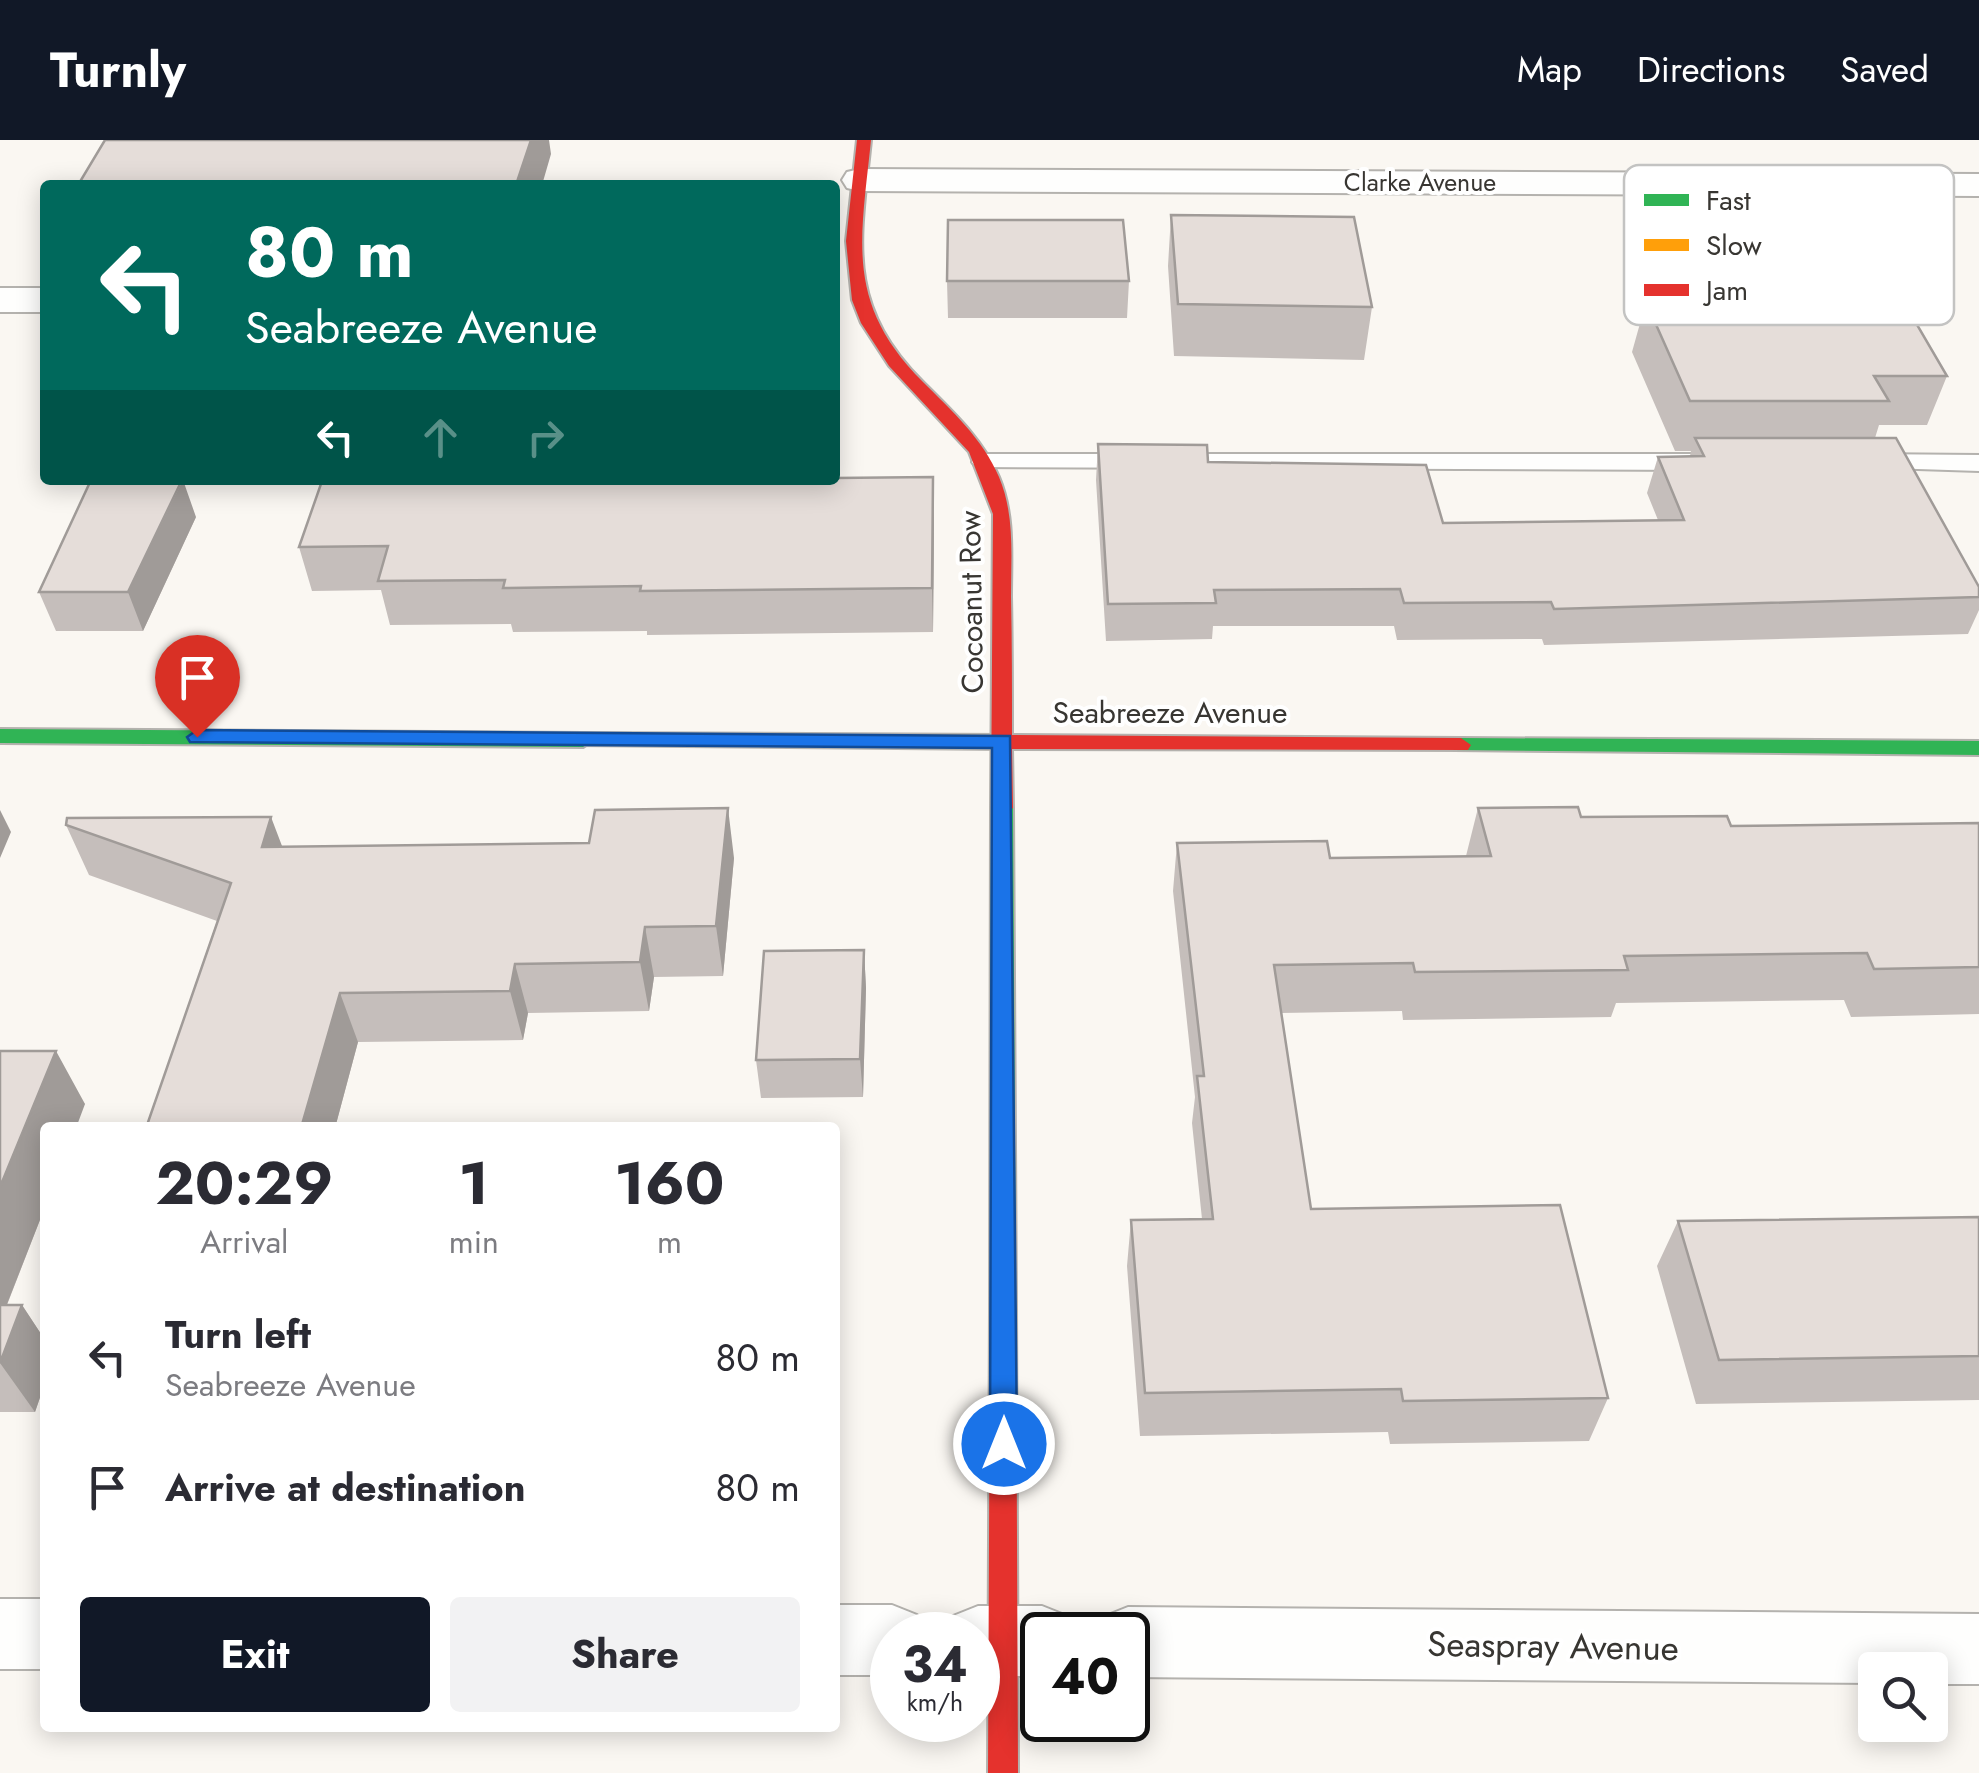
<!DOCTYPE html>
<style>
body{margin:0;font-family:Jost,sans-serif;background:#f2f2f3;color:#2b2b33;height:100vh;display:flex;flex-direction:column;font-size:38px;white-space:nowrap}
*{box-sizing:border-box;margin:0}
p{font-size:32px;color:#7c7c81}
.icon{flex:none;width:55px;height:55px;fill:none;stroke:currentColor;stroke-width:2;stroke-linecap:round;stroke-linejoin:round}
.map{position:relative;flex:1;overflow:hidden}
.side{position:absolute;left:40px;top:982px;width:800px;height:610px;display:flex;flex-direction:column;background:#fff;border-radius:10px;box-shadow:0 5px 25px #0003}
.side>*{flex:none}
.hud{position:absolute;left:40px;top:40px;width:800px;height:305px;border-radius:10px;box-shadow:0 5px 25px #0003;background:#00695c;color:#fff;overflow:hidden}
.fabs{position:absolute;left:1858px;top:1512px;display:grid;gap:20px}
.fabs a{display:grid;place-items:center;width:90px;height:90px;border-radius:10px;background:#fff;box-shadow:0 5px 25px #0003;font-size:50px}
.speed{position:absolute;left:870px;top:1472px;display:flex;gap:20px;font-size:50px;font-weight:700;text-align:center}
.speed>*{display:grid;place-content:center;width:130px;height:130px;border-radius:50%;background:#fff;box-shadow:0 5px 25px #0003;line-height:1}
.speed small{font-size:25px;font-weight:400}
.speed .limit{border:5px solid #111;border-radius:15px;background:#fff;color:#111}
.pin{position:absolute;display:grid;place-items:center;width:85px;height:85px;color:#fff;margin:-102px -42px;border-radius:50% 50% 50% 0;rotate:-45deg;box-shadow:0 0 10px #0007}
.pin .icon{rotate:45deg}
.me{position:absolute;width:110px;margin:-55px;rotate:0deg;stroke-linejoin:round;filter:drop-shadow(0 0 8px #0008)}
.turn{display:flex;align-items:center;gap:35px;height:210px;padding:0 40px;font-size:45px}
.turn .icon{width:130px;height:130px;stroke-width:2.5}
.turn b{display:block;font-size:70px;line-height:85px}
.lanes{display:flex;align-items:center;height:95px;padding:0 40px;background:#0003;justify-content:center;gap:50px;direction:ltr}
.lanes .off{opacity:.35}
.eta{display:flex;justify-content:space-evenly;align-items:center;height:170px;text-align:center}
.eta b{font-size:60px;font-weight:700;line-height:70px}
.action{display:flex;gap:20px;margin-top:auto;padding:20px 40px}
.action a{flex:1;height:115px;border-radius:10px;background:#111827;color:#fff;font-size:40px;font-weight:700;line-height:115px;text-align:center}
.action a+a{background:#f2f2f3;color:#2b2b33}
ul{padding:0;list-style:none}
li{display:flex;align-items:center;gap:30px;height:130px;padding:0 40px}
li div{flex:1}
li b{display:block;font-size:38px}
li em{font-style:normal}
header{display:flex;align-items:center;gap:60px;box-sizing:border-box;height:140px;padding:0 50px;background:#111827;color:#fff}
header strong{font-size:48px}
nav{display:flex;gap:55px;margin-inline-start:auto;font-size:35px}
.map>svg:first-child{display:block}
.lines{fill:none;stroke-linecap:round;stroke-linejoin:round}
.lane-casing{stroke:#b4b2ae;stroke-width:4}
.street-casing{stroke:#b4b2ae;stroke-width:4}
.fast-casing{stroke:#b4b2ae;stroke-width:4}
.slow-casing{stroke:#b4b2ae;stroke-width:4}
.jam-casing{stroke:#b4b2ae;stroke-width:4}
.lane{fill:#fefefd;fill-rule:evenodd}
.street{fill:#fefefd;fill-rule:evenodd}
.fast{fill:#30b455;fill-rule:evenodd}
.slow{fill:#ff9f0a;fill-rule:evenodd}
.jam{fill:#e5322d;fill-rule:evenodd}
.wall{fill:#c5bebb}
.shaded-wall{fill:#a09b98}
.building{fill:#e5ddd9;stroke:#a09b98;stroke-width:2.5}
.route{fill:#1a73e8;stroke:#114b97;stroke-width:2.5}
.labels{text-anchor:middle;dominant-baseline:central;stroke-width:8;stroke-linejoin:round;paint-order:stroke}
.far-street-label{font-size:25px;fill:#383632;stroke:#fff}
.street-label{font-size:30px;fill:#383632;stroke:#fff}
.near-street-label{font-size:35px;fill:#383632;stroke:#fff}
.key{fill:#fff;stroke:#c3c3c2;stroke-width:2.5}
.key-label{font-size:28px;fill:#383632}
</style>
<header>
<strong>Turnly</strong>
<nav><a>Map</a><a>Directions</a><a>Saved</a></nav>
</header>
<div class="map">
<svg width="1979" height="1633" viewBox="0 0 1979 1633">
<rect width="100%" height="100%" fill="#faf7f2"/>
<g class="lines">
<defs>
<path id="lane" d="M 985,314 L 1701,314 L 1714,322 L 1701,330 L 976,327 L 972,322 L 976,317 Z
M 1865,314 L 1979,315 L 1979,331 L 1856,327 L 1852,322 L 1856,317 Z"/>
<path id="street" d="M 860,29 L 1979,34 L 1979,56 L 860,51 L 847,48 L 842,40 L 847,32 Z
M 0,148 L 45,148 L 45,172 L 0,172 Z
M 0,1459 L 45,1459 L 45,1529 L 0,1529 Z
M 835,1465 L 892,1465 L 917,1475 L 926,1495 L 892,1495 L 892,1535 L 835,1535 Z
M 978,1466 L 1042,1466 L 1067,1476 L 1075,1495 L 1042,1495 L 1042,1536 L 978,1536 L 978,1495 L 945,1495 L 953,1476 Z
M 1128,1467 L 1979,1474 L 1979,1544 L 1930,1544 L 1930,1530 L 1875,1530 L 1875,1543 L 1128,1537 L 1128,1495 L 1095,1495 L 1103,1477 Z"/>
<path id="fast" d="M 0,589 L 583,593 L 593,600 L 583,607 L 0,603 Z
M 1461,598 L 1979,601 L 1979,615 L 1454,610 L 1451,605 Z
M 1002,661 L 1013,668 L 1016,1171 L 1012,1179 L 1003,1182 L 994,1179 L 990,1171 L 991,668 Z"/>
<path id="slow" d="M 583,593 L 1004,595 L 1014,602 L 1004,609 L 576,605 L 573,600 Z"/>
<path id="jam" d="M 857,0 L 871,0 C 861,100 844,163 923,242 C 951,270 983,299 999,337 C 1015,375 1011,416 1011,457 C 1012,503 1012,549 1012,595 L 1461,598 L 1471,605 L 1468,610 L 1012,609 L 1013,668 L 1002,675 L 995,673 L 991,668 L 993,374 L 969,312 L 889,226 L 861,183 L 852,160 L 846,101 Z
M 1003,1160 L 1012,1163 L 1016,1171 L 1018,1633 L 988,1633 L 990,1171 L 994,1163 Z"/>
</defs>
<use href="#lane" class="lane-casing"/>
<use href="#street" class="street-casing"/>
<use href="#fast" class="fast-casing"/>
<use href="#slow" class="slow-casing"/>
<use href="#jam" class="jam-casing"/>
<use href="#lane" class="lane"/>
<use href="#street" class="street"/>
<use href="#fast" class="fast"/>
<use href="#slow" class="slow"/>
<use href="#jam" class="jam"/>
</g>
<path class="wall" d="M 1727,70 L 1947,236 L 1927,285 L 1879,285 L 1875,298 L 1979,447 L 1979,470 L 1968,494 L 1544,505 L 1542,499 L 1397,500 L 1394,486 L 1213,486 L 1212,499 L 1106,501 L 1096,340 L 1098,304 L 1208,322 L 1443,383 L 1658,380 L 1647,353 L 1658,317 L 1690,316 L 1691,311 L 1675,311 L 1632,212 L 1646,162 L 1734,162 L 1713,118 Z
M 1171,75 L 1372,167 L 1364,220 L 1174,216 L 1168,126 Z
M 947,141 L 1129,141 L 1127,178 L 948,178 Z
M 196,377 L 143,491 L 56,491 L 39,452 Z
M 934,381 L 933,492 L 647,495 L 647,491 L 513,492 L 511,484 L 390,485 L 381,450 L 312,451 L 299,407 Z
M 1478,668 L 1581,677 L 1731,686 L 1979,683 L 1979,874 L 1851,877 L 1844,860 L 1616,863 L 1611,877 L 1403,880 L 1402,871 L 1281,873 L 1311,1069 L 1608,1258 L 1589,1301 L 1390,1304 L 1388,1292 L 1140,1296 L 1127,1126 L 1131,1080 L 1202,1079 L 1192,983 L 1195,957 L 1173,751 L 1177,703 L 1330,718 L 1466,716 Z
M 66,685 L 282,706 L 734,718 L 723,836 L 654,837 L 649,871 L 528,873 L 523,900 L 358,902 L 335,988 L 146,988 L 217,781 L 89,735 Z
M 864,810 L 866,848 L 863,957 L 761,958 L 756,920 Z
M 0,911 L 85,964 L 45,988 L 45,1067 L 7,1165 L 22,1165 L 45,1200 L 45,1243 L 35,1272 L 0,1272 Z
M 1979,1077 L 1979,1260 L 1696,1264 L 1657,1126 L 1678,1081 Z"/>
<path class="shaded-wall" d="M 531,0 L 549,0 L 551,14 L 542,45 L 516,45 Z
M 933,337 L 934,381 L 933,492 L 932,448 Z
M 183,340 L 196,377 L 143,491 L 128,452 Z
M 728,668 L 734,718 L 723,836 L 716,786 Z
M 0,670 L 11,692 L 0,718 Z
M 271,677 L 290,727 L 262,707 Z
M 645,787 L 654,837 L 649,871 L 640,822 Z
M 864,810 L 866,848 L 863,957 L 860,919 Z
M 515,824 L 528,873 L 523,900 L 510,851 Z
M 340,853 L 358,902 L 335,988 L 301,988 Z
M 56,911 L 85,964 L 76,988 L 45,988 L 45,1067 L 0,1182 L 0,1047 Z
M 22,1165 L 45,1200 L 45,1243 L 35,1272 L 0,1223 Z"/>
<path class="building" d="M 105,0 L 531,0 L 516,45 L 78,45 Z
M 1727,70 L 1850,70 L 1947,236 L 1874,236 L 1889,261 L 1690,261 L 1646,162 L 1773,161 Z
M 1171,75 L 1354,77 L 1372,167 L 1178,164 Z
M 948,80 L 1123,80 L 1129,141 L 947,141 Z
M 1695,298 L 1896,298 L 1979,447 L 1979,457 L 1554,469 L 1551,462 L 1404,463 L 1400,449 L 1214,450 L 1216,463 L 1108,464 L 1098,304 L 1207,305 L 1208,322 L 1426,325 L 1443,383 L 1684,380 L 1658,317 L 1704,316 Z
M 933,337 L 932,448 L 640,451 L 641,446 L 503,448 L 505,440 L 378,441 L 388,406 L 299,407 L 322,341 L 835,340 L 835,338 Z
M 91,340 L 182,340 L 128,452 L 39,452 Z
M 1578,667 L 1581,677 L 1727,676 L 1731,686 L 1979,683 L 1979,827 L 1874,829 L 1867,813 L 1624,816 L 1628,830 L 1415,832 L 1413,823 L 1274,825 L 1311,1069 L 1560,1065 L 1608,1258 L 1403,1261 L 1401,1249 L 1145,1253 L 1131,1080 L 1213,1079 L 1197,936 L 1204,936 L 1177,703 L 1327,701 L 1330,718 L 1491,716 L 1478,668 Z
M 728,668 L 716,786 L 645,787 L 640,822 L 515,824 L 510,851 L 340,853 L 301,988 L 146,988 L 231,743 L 66,685 L 67,678 L 271,677 L 262,707 L 589,703 L 595,670 Z
M 864,810 L 860,919 L 756,920 L 764,811 Z
M 0,911 L 56,911 L 0,1047 Z
M 1979,1077 L 1979,1216 L 1719,1220 L 1678,1081 Z
M 0,1165 L 22,1165 L 0,1223 Z"/>
<path class="route" d="M 197,590 L 1010,596 L 1017,1304 L 1013,1313 L 1004,1317 L 994,1313 L 990,1304 L 992,608 L 190,602 L 187,597 Z"/>
<g class="labels">
<g class="far-street-label">
<text x="1420" y="42">Clarke Avenue</text>
</g>
<g class="street-label">
<text transform="translate(971 462) rotate(-91)">Cocoanut Row</text>
<text x="1170" y="572">Seabreeze Avenue</text>
</g>
<g class="near-street-label">
<text transform="translate(1553 1506) rotate(1)">Seaspray Avenue</text>
</g>
</g>
<rect x="1624" y="25" width="330" height="160" rx="15" class="key"/>
<rect x="1644" y="54" width="45" height="12" fill="#30b455"/>
<rect x="1644" y="99" width="45" height="12" fill="#ff9f0a"/>
<rect x="1644" y="144" width="45" height="12" fill="#e5322d"/>
<g class="key-label">
<text x="1706" y="70">Fast</text>
<text x="1706" y="115">Slow</text>
<text x="1706" y="160">Jam</text>
</g>
</svg>
<div class="fabs">
<a><svg class="icon" aria-label="search" viewBox="0 0 24 24"><circle cx="10" cy="10" r="6"/><path d="M15 15l6 6"/></svg></a>
</div>
<div class="speed"><div>34<small>km/h</small></div><div class="limit">40</div></div>
<div class="pin" style="left:197px;top:597px;background:#d93025"><svg class="icon" aria-label="arrive" viewBox="0 0 24 24"><path d="M6 21V4h12l-3 4 3 4H6"/></svg></div>
<svg class="me" style="left:1004px;top:1304px" viewBox="-20 -20 40 40"><circle r="17" fill="#1a73e8" stroke="#fff" stroke-width="3"/><path d="M0-11L8 9 0 5-8 9z" fill="#fff"/></svg>
<div class="hud">
<div class="turn"><svg class="icon" aria-label="left" viewBox="0 0 24 24"><path d="M17 20v-9H6M10 6l-5 5 5 5"/></svg><div><b>80 m</b>Seabreeze Avenue</div></div>
<div class="lanes"><svg class="icon" aria-label="left" viewBox="0 0 24 24"><path d="M17 20v-9H6M10 6l-5 5 5 5"/></svg><svg class="icon off" aria-label="ahead" viewBox="0 0 24 24"><path d="M12 20V5M6 11l6-6 6 6"/></svg><svg class="icon off" aria-label="right" viewBox="0 0 24 24"><path d="M7 20v-9h11M14 6l5 5-5 5"/></svg></div>
</div>
<section class="side">
<div class="eta">
<div><b>20:29</b><p>Arrival</p></div>
<div><b>1</b><p>min</p></div>
<div><b>160</b><p>m</p></div>
</div>
<ul>
<li><svg class="icon" aria-label="left" viewBox="0 0 24 24"><path d="M17 20v-9H6M10 6l-5 5 5 5"/></svg><div><b>Turn left</b><p>Seabreeze Avenue</p></div><em>80 m</em></li>
<li><svg class="icon" aria-label="arrive" viewBox="0 0 24 24"><path d="M6 21V4h12l-3 4 3 4H6"/></svg><div><b>Arrive at destination</b></div><em>80 m</em></li>
</ul>
<div class="action"><a>Exit</a><a>Share</a></div>
</section>
</div>
